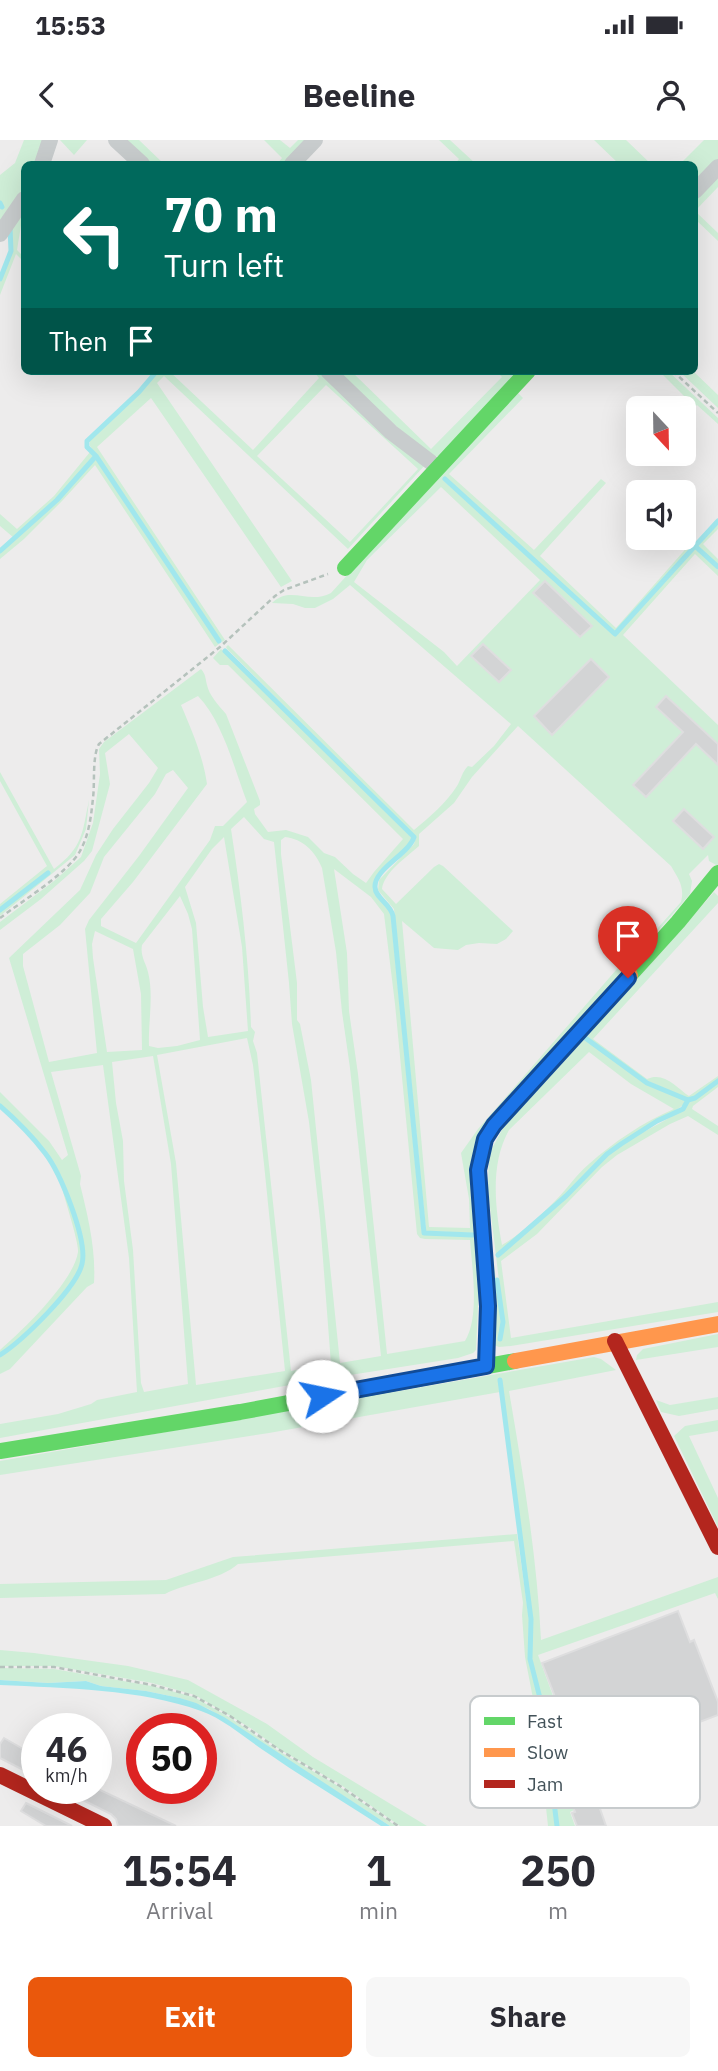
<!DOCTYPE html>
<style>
body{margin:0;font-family:"IBM Plex Sans",sans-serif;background:#f7f7f7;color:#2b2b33;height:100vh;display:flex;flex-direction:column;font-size:26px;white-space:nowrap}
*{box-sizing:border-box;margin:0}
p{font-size:23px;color:#7c7c81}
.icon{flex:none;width:38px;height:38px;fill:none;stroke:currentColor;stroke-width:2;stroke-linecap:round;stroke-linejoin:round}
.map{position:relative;height:1686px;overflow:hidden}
.sheet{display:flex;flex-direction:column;background:#fff;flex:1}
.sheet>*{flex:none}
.top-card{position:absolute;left:21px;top:21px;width:677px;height:214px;border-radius:10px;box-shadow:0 7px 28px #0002;background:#00695c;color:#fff;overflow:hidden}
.needle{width:46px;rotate:158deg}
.fabs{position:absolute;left:626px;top:256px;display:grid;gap:14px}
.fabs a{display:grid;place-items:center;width:70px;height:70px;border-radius:10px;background:#fff;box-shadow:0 7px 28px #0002;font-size:35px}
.speed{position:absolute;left:21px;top:1573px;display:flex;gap:14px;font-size:35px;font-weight:700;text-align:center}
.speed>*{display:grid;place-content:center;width:91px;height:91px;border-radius:50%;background:#fff;box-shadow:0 7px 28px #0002;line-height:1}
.speed small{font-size:18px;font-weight:400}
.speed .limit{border:10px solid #d22;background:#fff;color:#111}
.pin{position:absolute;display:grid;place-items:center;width:60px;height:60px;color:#fff;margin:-72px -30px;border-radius:50% 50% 50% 0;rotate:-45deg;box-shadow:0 0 7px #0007}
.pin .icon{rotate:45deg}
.me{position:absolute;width:77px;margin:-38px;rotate:79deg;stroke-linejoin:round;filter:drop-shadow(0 0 5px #0008)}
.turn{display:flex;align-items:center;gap:24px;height:147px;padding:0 28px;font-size:32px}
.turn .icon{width:91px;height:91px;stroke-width:2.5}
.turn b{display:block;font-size:49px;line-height:60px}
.then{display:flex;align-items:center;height:66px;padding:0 28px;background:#0003;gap:14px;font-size:26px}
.eta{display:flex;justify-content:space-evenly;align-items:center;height:119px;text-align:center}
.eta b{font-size:42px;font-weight:800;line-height:49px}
.action{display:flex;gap:14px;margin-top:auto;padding:14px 28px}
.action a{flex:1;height:80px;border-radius:10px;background:#ea580c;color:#fff;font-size:28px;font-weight:800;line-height:80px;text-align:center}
.action a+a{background:#f7f7f7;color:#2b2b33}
.status{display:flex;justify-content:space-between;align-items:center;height:49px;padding:0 35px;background:#fff;direction:ltr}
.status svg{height:19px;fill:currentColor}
header{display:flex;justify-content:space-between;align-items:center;height:91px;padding:0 28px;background:#fff;font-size:32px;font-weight:800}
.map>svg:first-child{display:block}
.green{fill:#cfeed7;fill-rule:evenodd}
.water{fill:#a1e7ed}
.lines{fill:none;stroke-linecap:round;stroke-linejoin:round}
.stream{stroke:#a1e7ed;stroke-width:5}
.building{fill:#d3d4d5;stroke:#dededf;stroke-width:2}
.path{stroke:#b5c2bc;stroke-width:2.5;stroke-dasharray:5 3.5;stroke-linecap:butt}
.street{stroke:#c8cccd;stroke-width:16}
.fast{stroke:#63d668;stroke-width:16}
.slow{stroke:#ff974d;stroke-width:16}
.jam{stroke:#b3261e;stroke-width:16}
.route-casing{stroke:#114b97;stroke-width:18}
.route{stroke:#1a73e8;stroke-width:12}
.key{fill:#fff;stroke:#c7cbcd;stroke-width:2}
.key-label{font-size:19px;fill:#435259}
</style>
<div class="status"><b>15:53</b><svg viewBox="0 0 49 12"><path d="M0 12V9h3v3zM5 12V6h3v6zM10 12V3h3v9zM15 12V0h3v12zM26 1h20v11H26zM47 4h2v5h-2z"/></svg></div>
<header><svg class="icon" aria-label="back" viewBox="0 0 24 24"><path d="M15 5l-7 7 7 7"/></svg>Beeline<svg class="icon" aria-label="person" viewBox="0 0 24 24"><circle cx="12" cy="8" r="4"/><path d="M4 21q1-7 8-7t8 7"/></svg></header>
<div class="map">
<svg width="718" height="1686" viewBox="0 0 718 1686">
<rect width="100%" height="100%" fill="#edecec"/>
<path class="green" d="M 24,0 L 48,0 L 39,24 L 24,24 L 24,52 L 0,90 L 0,35 L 15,23 Z
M 60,0 L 87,0 L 74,15 Z
M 123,0 L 139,0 L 164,24 L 150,24 Z
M 264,0 L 280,0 L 290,8 L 298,0 L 310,0 L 288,24 L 277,24 L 282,18 Z
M 439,0 L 450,0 L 476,24 L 455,24 L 459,19 Z
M 594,0 L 626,0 L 651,24 L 619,24 Z
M 704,0 L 718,0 L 718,22 L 695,46 L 695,24 L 680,24 Z
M 718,30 L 718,47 L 695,71 L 718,93 L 718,101 L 695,79 L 695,56 Z
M 23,73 L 17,110 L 24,117 L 24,122 L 16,114 L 0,155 L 0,142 L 12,111 L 11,84 Z
M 158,231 L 169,231 L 253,310 L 319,238 L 313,231 L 324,231 L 426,324 L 348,409 L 164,236 L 157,243 L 292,441 L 281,447 L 151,258 L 97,307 L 225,500 L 222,502 L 90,306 L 90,300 L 143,250 ZM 326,245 L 418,329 L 350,402 L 257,316 Z
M 335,231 L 351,231 L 431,309 L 502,237 L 496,231 L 521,231 L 442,316 L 429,316 Z
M 659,231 L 668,231 L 718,278 L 718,284 L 697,265 L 684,278 L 684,268 L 682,268 L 688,260 Z
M 679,231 L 693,231 L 718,255 L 718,268 Z
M 515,250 L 523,258 L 449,334 L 534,410 L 601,339 L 606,343 L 540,416 L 616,488 L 690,404 L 693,406 L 615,492 L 445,337 L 443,340 L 615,496 L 695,408 L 718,430 L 718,436 L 695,414 L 623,495 L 718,585 L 718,726 L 709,721 L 708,715 L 689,734 L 692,741 L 690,754 L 486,991 L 476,1210 L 473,1213 L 458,1218 L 312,1241 L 0,1298 L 0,1284 L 58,1274 L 91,1264 L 97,1260 L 137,1252 L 129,1118 L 103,925 L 51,932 L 81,1036 L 80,1044 C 88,1077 96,1109 94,1143 L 87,1147 L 10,1229 L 0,1234 L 0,1217 L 25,1197 L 72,1148 L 85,1120 L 80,1087 L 54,1023 L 35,999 L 0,964 L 0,952 L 49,1001 L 62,1020 L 68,1015 L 9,818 L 80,750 L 96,715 L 113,689 L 149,643 L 158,628 L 129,594 L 105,613 L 110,644 L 92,711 L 84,721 L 41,759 L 0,790 L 0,782 L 54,741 L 81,717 L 93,683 L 100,634 L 99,609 L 104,602 L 201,529 C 206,535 205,537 207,545 C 209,555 219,566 226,574 L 260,661 L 260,665 L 254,669 L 255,674 L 268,692 L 286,690 L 308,697 L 324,713 L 335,717 L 353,734 L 366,743 L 374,732 L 403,699 L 228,525 L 220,525 L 213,518 L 221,509 L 412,698 C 407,713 373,729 373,747 C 374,758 389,764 391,776 L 422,1094 L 475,1096 L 473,1093 L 426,1091 L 394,769 L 378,750 L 379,740 L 414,704 L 416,697 L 227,509 L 226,507 L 228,505 L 414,690 C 430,677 446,663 457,646 C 461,639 462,632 468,626 L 472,627 L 494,606 L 511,584 L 350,445 L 333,459 L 315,468 L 305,468 L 293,464 L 272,463 C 291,445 308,465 331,453 ZM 441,347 L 540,440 L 457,526 L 444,512 L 354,442 L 367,420 ZM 198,556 C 223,582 234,628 247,662 L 223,686 L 215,686 L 210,700 L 136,803 L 101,786 L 101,779 L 133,742 L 207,644 C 203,616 192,591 181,565 ZM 518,586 L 671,726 C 678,738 685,747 681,762 L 639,809 L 636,807 L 478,989 L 461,1013 L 469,1059 L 470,1088 L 429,1087 L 402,781 L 434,808 L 458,810 L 466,805 L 479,803 L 497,804 L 506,799 L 513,791 L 443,726 L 439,724 L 434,727 L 396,764 L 382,749 C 384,732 407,717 419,706 L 419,694 L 454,663 L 472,637 ZM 173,630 L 188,648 L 139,716 L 89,780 L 85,789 L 97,913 L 49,922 L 23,826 L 23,814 L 60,785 L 90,753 L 104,717 L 155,654 L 166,634 ZM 244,677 L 264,699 L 274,702 L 289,843 L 292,884 L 309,982 L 320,1080 L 331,1224 L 291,1231 L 257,913 L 253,901 L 255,892 L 251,887 C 249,820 241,754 231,689 ZM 224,697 L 242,807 L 248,891 L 208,897 L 203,867 L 196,783 L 185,747 L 212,709 ZM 285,697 C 303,699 315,711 322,728 L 336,812 L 342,872 L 350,928 L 381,1216 L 340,1223 L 311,940 L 300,884 L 297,880 L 297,843 L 281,714 L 281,700 ZM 334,729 L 371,757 L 384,774 L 395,864 L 417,1094 L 420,1098 L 425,1099 L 470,1100 C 472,1128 480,1177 465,1201 L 387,1214 L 358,934 L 349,871 L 347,813 ZM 180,756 L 188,774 L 192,789 L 200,900 L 177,906 L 158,908 L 149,906 C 148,882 154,856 148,832 C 146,823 140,816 142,805 ZM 95,791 L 133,809 L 141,854 L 142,910 L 107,912 L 93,818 L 92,804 ZM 247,898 L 253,925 L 264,1024 L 285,1231 L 196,1245 L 176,1023 L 157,915 ZM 153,916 L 171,1024 L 188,1244 L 144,1252 L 141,1243 L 133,1110 L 124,1041 L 123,1001 L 116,963 L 112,922 Z
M 90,312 L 94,316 L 56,359 L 17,395 L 14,398 L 0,386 L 0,374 L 17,389 L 54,356 Z
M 95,318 L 219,504 L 215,507 L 95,325 L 62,361 L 24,399 L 0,419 L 0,413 L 58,361 Z
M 718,383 L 718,389 L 703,404 L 718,419 L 718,426 L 697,406 Z
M 0,632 L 54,729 C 83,707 82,694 89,660 L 86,689 L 75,715 L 0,776 L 0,771 L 48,734 L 47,732 L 0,768 L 0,764 L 47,726 L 0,641 Z
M 718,737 L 718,742 L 702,764 L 586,894 L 524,959 L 492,1000 L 486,1013 L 485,1050 L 501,1182 L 500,1201 L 504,1182 L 488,1050 L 489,1014 L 503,988 L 526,960 L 584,899 L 647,943 L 686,961 C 682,971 632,994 618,1004 C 599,1018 584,1036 567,1053 C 547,1073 524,1092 502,1111 L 502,1113 C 524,1095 546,1077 567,1057 C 585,1039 600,1018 622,1004 C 635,995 685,973 689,962 L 695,960 L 718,943 L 718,947 L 693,966 L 692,969 L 718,986 L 718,995 L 688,976 L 670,984 L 617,1015 L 602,1027 L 537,1094 L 501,1121 L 511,1198 L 718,1162 L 718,1172 L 511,1206 L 499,1207 L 494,1205 L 482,1043 L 486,1005 L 512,970 L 651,818 ZM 589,912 L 631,944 L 674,969 C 643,982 614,1002 589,1024 C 576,1035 567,1049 556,1060 C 540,1076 521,1094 502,1105 C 495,1067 490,1024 509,990 Z
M 714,752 L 718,756 L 718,763 L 593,899 L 647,939 C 664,931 677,948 689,956 L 718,936 L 718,939 L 694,957 L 688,959 L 648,941 L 586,897 Z
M 62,1048 C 70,1070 86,1097 82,1121 C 78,1147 22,1199 0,1214 L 0,1210 C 22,1191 74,1141 78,1112 C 79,1103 65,1060 62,1048 Z
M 718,1194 L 718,1207 L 636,1220 L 637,1215 L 643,1209 Z
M 594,1217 L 601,1219 L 616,1230 L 509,1251 C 523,1333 537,1417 541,1500 L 718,1437 L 718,1459 L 715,1453 L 538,1515 L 580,1629 L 560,1637 L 574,1670 L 570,1672 L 575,1686 L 558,1686 L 544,1565 L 533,1527 L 531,1509 L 532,1479 L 500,1238 L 500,1252 L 269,1293 L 0,1335 L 0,1321 Z
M 718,1257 L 718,1269 L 679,1276 L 661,1272 L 656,1260 L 670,1265 Z
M 718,1280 L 718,1291 L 689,1296 L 718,1358 L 718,1387 L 674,1296 L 685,1286 Z
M 517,1394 L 529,1479 L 528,1509 L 530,1528 L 541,1566 L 556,1686 L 548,1686 L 536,1574 L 525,1517 L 522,1475 L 523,1463 L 514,1401 L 238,1424 C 218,1441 188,1442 165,1454 L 0,1458 L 0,1444 L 166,1440 L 233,1417 Z
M 0,1510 L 34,1513 L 128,1526 L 188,1540 L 267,1584 L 313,1617 L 427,1686 L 400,1686 L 341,1645 L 279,1609 L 252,1589 L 195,1555 L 152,1543 L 54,1526 L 0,1526 Z
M 0,1528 L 54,1529 L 152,1546 L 194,1557 L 229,1577 L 277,1610 L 340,1647 L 396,1686 L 390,1686 L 209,1569 L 180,1558 L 146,1551 L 101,1546 L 86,1541 L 48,1543 L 0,1540 Z"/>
<path class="water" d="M 0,1540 L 48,1543 L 86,1541 L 101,1546 L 146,1551 L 180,1558 L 196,1563 L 224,1577 L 390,1686 L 381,1686 C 344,1662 305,1639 269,1614 C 247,1600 226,1580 201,1571 C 140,1549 65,1548 0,1545 Z"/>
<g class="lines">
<path class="stream" d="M 0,63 L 2,67
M 0,139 L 11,111 L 10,87
M 96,316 L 87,307 L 87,301 L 139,252 L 156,232
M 445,339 L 615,494 L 695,406
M 718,381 L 695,406 L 718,427
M 0,411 L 57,360 L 96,316 L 219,501
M 225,511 L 414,697 C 409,714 374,729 375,747 C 375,758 391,764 393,776 L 424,1093 L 473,1095
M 0,770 L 48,733
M 584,897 L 647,943 L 688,960 L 695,958 L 718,941
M 0,966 C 16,980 32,996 45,1013 C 60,1032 88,1100 82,1124 C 76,1149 22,1201 0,1215
M 498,1115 L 566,1056 L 607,1014 L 621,1004 L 657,981 L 683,969 L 688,960
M 497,1140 L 503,1182 L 500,1199
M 500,1240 L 531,1479 L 530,1519 L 542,1566 L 557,1686"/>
</g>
<path class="building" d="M 545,441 L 592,486 L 580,497 L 533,453 Z
M 483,504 L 511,530 L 499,542 L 471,516 Z
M 591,519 L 609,537 L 552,595 L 534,576 Z
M 666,556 L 718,604 L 718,625 L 696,604 L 646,657 L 633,645 L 683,592 L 656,567 Z
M 684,669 L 714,697 L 703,709 L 673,681 Z
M 678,1471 L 690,1502 L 694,1500 L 718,1562 L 718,1575 L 582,1627 L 542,1523 Z
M 4,1598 L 37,1617 L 37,1624 L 31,1634 L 0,1618 L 0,1604 Z
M 580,1630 L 594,1664 L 598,1663 L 606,1686 L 577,1686 L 572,1673 L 575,1672 L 562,1638 Z
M 59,1648 L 96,1648 L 176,1686 L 118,1686 L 116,1679 L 111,1674 Z
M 26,1663 L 72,1686 L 46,1686 L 21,1671 Z"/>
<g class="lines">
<path class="path" d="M 673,231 L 718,273
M 0,778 C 22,761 67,734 80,711 C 89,695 91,677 93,658 C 95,643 92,616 99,604 L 220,507 L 275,456 L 284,450 L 328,434
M 0,1527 L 54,1527 L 152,1545 L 194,1556 L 230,1576 L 278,1609 L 340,1646 L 398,1686"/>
<path class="street" d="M 116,0 L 142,24
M 42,24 L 50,0
M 292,24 L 315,0
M 695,51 L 718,27
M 0,94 L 24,59
M 328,231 L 391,292 L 437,327"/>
<path class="fast" d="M 345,428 L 528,231
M 630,835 L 678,782 L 718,733
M 0,1311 L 240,1272 L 515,1221"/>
<path class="slow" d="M 515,1221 L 718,1184
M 486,1226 L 488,1166 L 478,1030 L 485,999 L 494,985 L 630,835"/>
<path class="jam" d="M 615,1201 L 718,1407
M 0,1635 L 104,1686"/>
</g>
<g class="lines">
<defs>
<path id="route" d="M 322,1256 L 486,1226 L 488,1166 L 478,1030 L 485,999 L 494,985 L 628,838"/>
</defs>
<use href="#route" class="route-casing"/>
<use href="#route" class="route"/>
</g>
<rect x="470" y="1556" width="230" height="112" rx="10" class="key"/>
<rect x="484" y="1577" width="31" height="8" fill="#63d668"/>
<rect x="484" y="1608" width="31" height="9" fill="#ff974d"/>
<rect x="484" y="1640" width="31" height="8" fill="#b3261e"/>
<g class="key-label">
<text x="527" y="1588">Fast</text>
<text x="527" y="1619">Slow</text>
<text x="527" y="1651">Jam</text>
</g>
</svg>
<div class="fabs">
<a><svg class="needle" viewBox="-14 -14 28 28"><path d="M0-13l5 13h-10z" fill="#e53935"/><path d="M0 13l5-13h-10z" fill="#7c7c81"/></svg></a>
<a><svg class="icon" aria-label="sound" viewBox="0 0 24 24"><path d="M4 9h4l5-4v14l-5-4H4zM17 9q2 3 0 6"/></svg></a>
</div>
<div class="speed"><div>46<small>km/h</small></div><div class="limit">50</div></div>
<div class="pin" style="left:628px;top:838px;background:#d93025"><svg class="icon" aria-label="arrive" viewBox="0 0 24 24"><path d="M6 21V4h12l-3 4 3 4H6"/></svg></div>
<svg class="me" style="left:322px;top:1256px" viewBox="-20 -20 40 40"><circle r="19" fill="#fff"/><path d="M0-13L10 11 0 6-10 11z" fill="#1a73e8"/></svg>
<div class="top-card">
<div class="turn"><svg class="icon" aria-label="left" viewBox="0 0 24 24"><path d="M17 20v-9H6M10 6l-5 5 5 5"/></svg><div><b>70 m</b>Turn left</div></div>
<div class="then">Then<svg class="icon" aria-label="arrive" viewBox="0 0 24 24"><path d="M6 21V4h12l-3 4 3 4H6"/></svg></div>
</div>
</div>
<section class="sheet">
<div class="eta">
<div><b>15:54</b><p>Arrival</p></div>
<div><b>1</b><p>min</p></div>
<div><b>250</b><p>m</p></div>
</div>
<div class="action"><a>Exit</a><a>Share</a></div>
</section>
